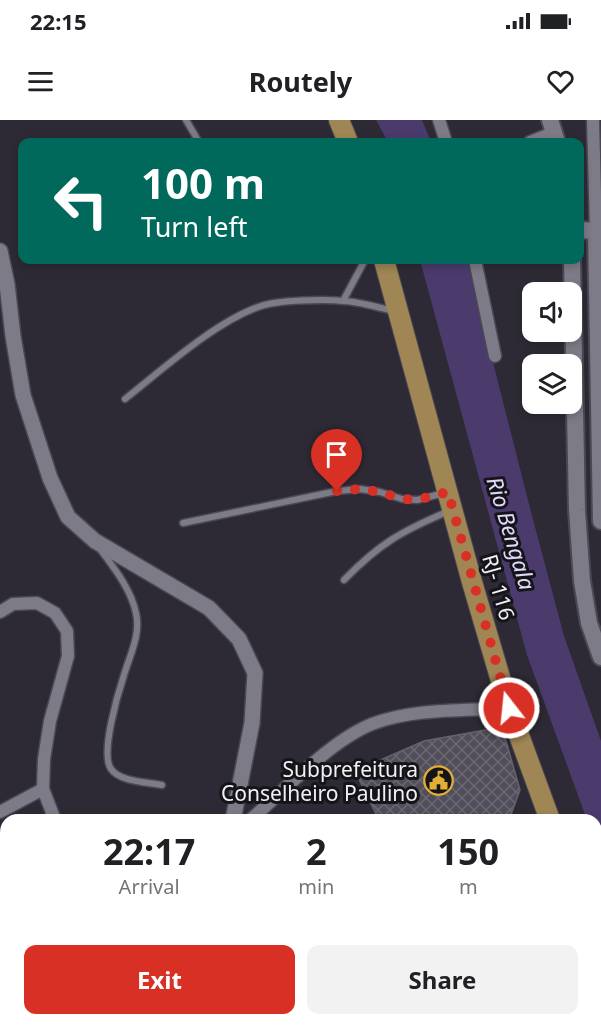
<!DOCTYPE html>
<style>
body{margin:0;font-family:"Noto Sans",sans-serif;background:#f2f2f2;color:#202124;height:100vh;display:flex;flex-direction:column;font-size:22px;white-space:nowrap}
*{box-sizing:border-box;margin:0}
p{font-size:20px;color:#757577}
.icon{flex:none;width:33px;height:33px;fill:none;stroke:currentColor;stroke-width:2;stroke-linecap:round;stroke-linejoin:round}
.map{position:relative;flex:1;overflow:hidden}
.details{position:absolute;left:0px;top:694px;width:602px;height:212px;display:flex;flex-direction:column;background:#fff;border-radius:18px 18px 0 0;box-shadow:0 3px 9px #0003}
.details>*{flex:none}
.top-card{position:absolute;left:18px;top:18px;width:566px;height:126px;border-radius:12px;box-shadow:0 3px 9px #0003;background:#00695c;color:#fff;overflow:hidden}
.buttons{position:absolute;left:522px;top:162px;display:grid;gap:12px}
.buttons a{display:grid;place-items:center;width:60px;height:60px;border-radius:12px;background:#fff;box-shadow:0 3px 9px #0003;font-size:30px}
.pin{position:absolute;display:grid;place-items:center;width:51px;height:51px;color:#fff;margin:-62px -26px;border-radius:50% 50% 50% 0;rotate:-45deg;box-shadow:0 0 6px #0007}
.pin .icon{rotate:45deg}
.me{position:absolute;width:66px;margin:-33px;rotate:344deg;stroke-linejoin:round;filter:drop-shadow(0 0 4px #0008)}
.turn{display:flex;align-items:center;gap:21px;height:126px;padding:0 24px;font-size:27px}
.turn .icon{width:78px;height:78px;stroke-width:2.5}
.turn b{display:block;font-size:42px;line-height:51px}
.eta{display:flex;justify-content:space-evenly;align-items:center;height:102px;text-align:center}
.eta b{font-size:36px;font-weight:700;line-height:42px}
.button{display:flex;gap:12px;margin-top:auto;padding:12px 24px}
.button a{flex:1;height:69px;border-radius:12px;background:#d93025;color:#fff;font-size:24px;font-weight:700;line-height:69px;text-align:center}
.button a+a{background:#f2f2f2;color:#202124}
.status{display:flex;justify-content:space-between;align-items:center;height:42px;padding:0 30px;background:#fff;direction:ltr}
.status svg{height:16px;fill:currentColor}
header{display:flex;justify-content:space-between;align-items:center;height:78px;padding:0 24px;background:#fff;font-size:27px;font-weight:700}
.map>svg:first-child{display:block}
.water{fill:#4b3b6d}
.building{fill:url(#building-cross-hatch);stroke:#65626e;stroke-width:1.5}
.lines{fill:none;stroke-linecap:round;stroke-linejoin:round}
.service-casing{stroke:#4a4851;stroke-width:9}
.minor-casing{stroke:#4a4851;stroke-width:15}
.tertiary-casing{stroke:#4a4851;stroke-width:18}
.secondary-casing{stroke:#4a4851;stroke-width:20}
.primary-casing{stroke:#4a4851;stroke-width:22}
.service{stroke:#7e7b88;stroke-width:6}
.minor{stroke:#7e7b88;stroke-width:12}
.tertiary{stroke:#7e7b88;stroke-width:15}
.secondary{stroke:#7e7b88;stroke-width:16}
.primary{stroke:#9f8654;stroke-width:20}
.route{stroke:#d93025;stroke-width:10;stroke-dasharray:0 18}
.labels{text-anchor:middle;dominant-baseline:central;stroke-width:6;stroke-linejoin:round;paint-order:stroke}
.street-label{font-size:21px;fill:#f2f0f7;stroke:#151418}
.poi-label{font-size:21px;fill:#f2f0f7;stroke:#151418;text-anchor:end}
.water-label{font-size:22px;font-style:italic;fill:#e1d9f9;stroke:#151418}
</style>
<div class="status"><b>22:15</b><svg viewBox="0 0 49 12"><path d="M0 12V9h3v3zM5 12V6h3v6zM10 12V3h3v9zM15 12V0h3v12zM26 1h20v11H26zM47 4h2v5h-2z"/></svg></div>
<header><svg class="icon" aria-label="menu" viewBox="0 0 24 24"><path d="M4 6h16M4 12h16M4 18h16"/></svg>Routely<svg class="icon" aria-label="heart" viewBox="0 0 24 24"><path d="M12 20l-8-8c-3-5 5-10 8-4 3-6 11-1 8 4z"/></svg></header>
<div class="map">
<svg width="601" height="905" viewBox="0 0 601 905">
<defs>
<pattern id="building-cross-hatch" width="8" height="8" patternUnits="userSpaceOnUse" patternTransform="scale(1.5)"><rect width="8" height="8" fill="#514e5a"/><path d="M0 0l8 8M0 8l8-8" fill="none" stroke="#6a6872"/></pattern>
</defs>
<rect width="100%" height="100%" fill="#2d2a35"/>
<path class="water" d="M 376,0 L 422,0 L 431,22 L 388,22 Z
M 420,140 L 467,140 L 531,392 L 564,516 L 601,621 L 601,732 L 596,721 L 596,700 L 587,700 L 527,535 Z"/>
<path class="building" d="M 496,608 L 506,621 L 520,670 L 509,700 L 379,700 L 355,651 L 424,621 Z"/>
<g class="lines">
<defs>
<path id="service" d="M 186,0 L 199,22
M 343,181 L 365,140
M 125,279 C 163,249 216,201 261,186 C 279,180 324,179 344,181 C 360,182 377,187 393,191
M 183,403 L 337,371 L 360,369 L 380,372 L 402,379 L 417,380 L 444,373
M 100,429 C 114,448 131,469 136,493 C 141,514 130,535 124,555 C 118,573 100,634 111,649 C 120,662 147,662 162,665
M 344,460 C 380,423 402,411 449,391"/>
<path id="minor" d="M 439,0 L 446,22
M 593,0 L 596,111
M 530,22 L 555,12
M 475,140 L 495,236
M 0,492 L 13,484 L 37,483 L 55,493 L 67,511 L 68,536 L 50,601 L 44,639 L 43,669 L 55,700
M 0,692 L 43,669
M 250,700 C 285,670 330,621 372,604 C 414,588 464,591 509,588
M 596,889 L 601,890
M 95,905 L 96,900
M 389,905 L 390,900
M 404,905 L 416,900"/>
<path id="tertiary" d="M 0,131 L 7,164 L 13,216 L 23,275 L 50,358 L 68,397 L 95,421 L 209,488 L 239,519 L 255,553 L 252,603 L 233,700
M 222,905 L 222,900"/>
<path id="secondary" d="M 550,0 L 557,22
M 579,110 L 596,111 L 601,401
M 572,140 L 577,390 L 582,461 L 589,503 L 601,537"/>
<path id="primary" d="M 339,0 L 348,22
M 384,140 L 472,462 L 509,588 L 550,700
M 596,803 L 601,816"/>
</defs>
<use href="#service" class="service-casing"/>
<use href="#minor" class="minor-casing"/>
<use href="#tertiary" class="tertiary-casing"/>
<use href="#secondary" class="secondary-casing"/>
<use href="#primary" class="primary-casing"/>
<use href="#service" class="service"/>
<use href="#minor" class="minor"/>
<use href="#tertiary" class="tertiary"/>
<use href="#secondary" class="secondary"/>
<use href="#primary" class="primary"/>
</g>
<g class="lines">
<path class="route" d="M 337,371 L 360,369 L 380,372 L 402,379 L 417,380 L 448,372 L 509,588"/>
</g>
<defs>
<symbol id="civic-ring" viewBox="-11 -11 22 22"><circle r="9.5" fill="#151418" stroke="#e1af34" stroke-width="1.5"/><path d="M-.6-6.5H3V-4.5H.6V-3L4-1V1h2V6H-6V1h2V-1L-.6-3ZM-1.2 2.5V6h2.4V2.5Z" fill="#e1af34"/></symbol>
</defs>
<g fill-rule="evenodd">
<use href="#civic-ring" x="422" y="644" width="33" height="33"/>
</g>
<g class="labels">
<g class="street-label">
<text transform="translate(499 467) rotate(74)">RJ- 116</text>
</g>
<g class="poi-label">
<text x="418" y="649">Subprefeitura<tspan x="418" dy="24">Conselheiro Paulino</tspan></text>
</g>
<g class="water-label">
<text transform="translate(512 413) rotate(73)">Rio Bengala</text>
</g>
</g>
</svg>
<div class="buttons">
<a><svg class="icon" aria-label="sound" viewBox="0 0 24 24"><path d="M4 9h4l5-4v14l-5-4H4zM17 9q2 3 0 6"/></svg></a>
<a><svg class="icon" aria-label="layers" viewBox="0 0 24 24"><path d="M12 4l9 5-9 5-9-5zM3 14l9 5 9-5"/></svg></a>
</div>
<div class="pin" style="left:337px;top:371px;background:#d93025"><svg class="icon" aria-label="arrive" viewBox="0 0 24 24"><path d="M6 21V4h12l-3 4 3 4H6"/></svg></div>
<svg class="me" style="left:509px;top:588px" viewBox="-20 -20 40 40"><circle r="17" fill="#d93025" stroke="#fff" stroke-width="3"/><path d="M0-11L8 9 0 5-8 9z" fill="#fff"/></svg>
<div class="top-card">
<div class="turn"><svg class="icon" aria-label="left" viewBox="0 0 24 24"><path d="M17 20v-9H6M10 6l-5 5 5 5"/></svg><div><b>100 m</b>Turn left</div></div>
</div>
<section class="details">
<div class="eta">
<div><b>22:17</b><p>Arrival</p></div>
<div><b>2</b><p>min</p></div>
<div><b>150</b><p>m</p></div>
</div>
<div class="button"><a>Exit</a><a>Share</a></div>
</section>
</div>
